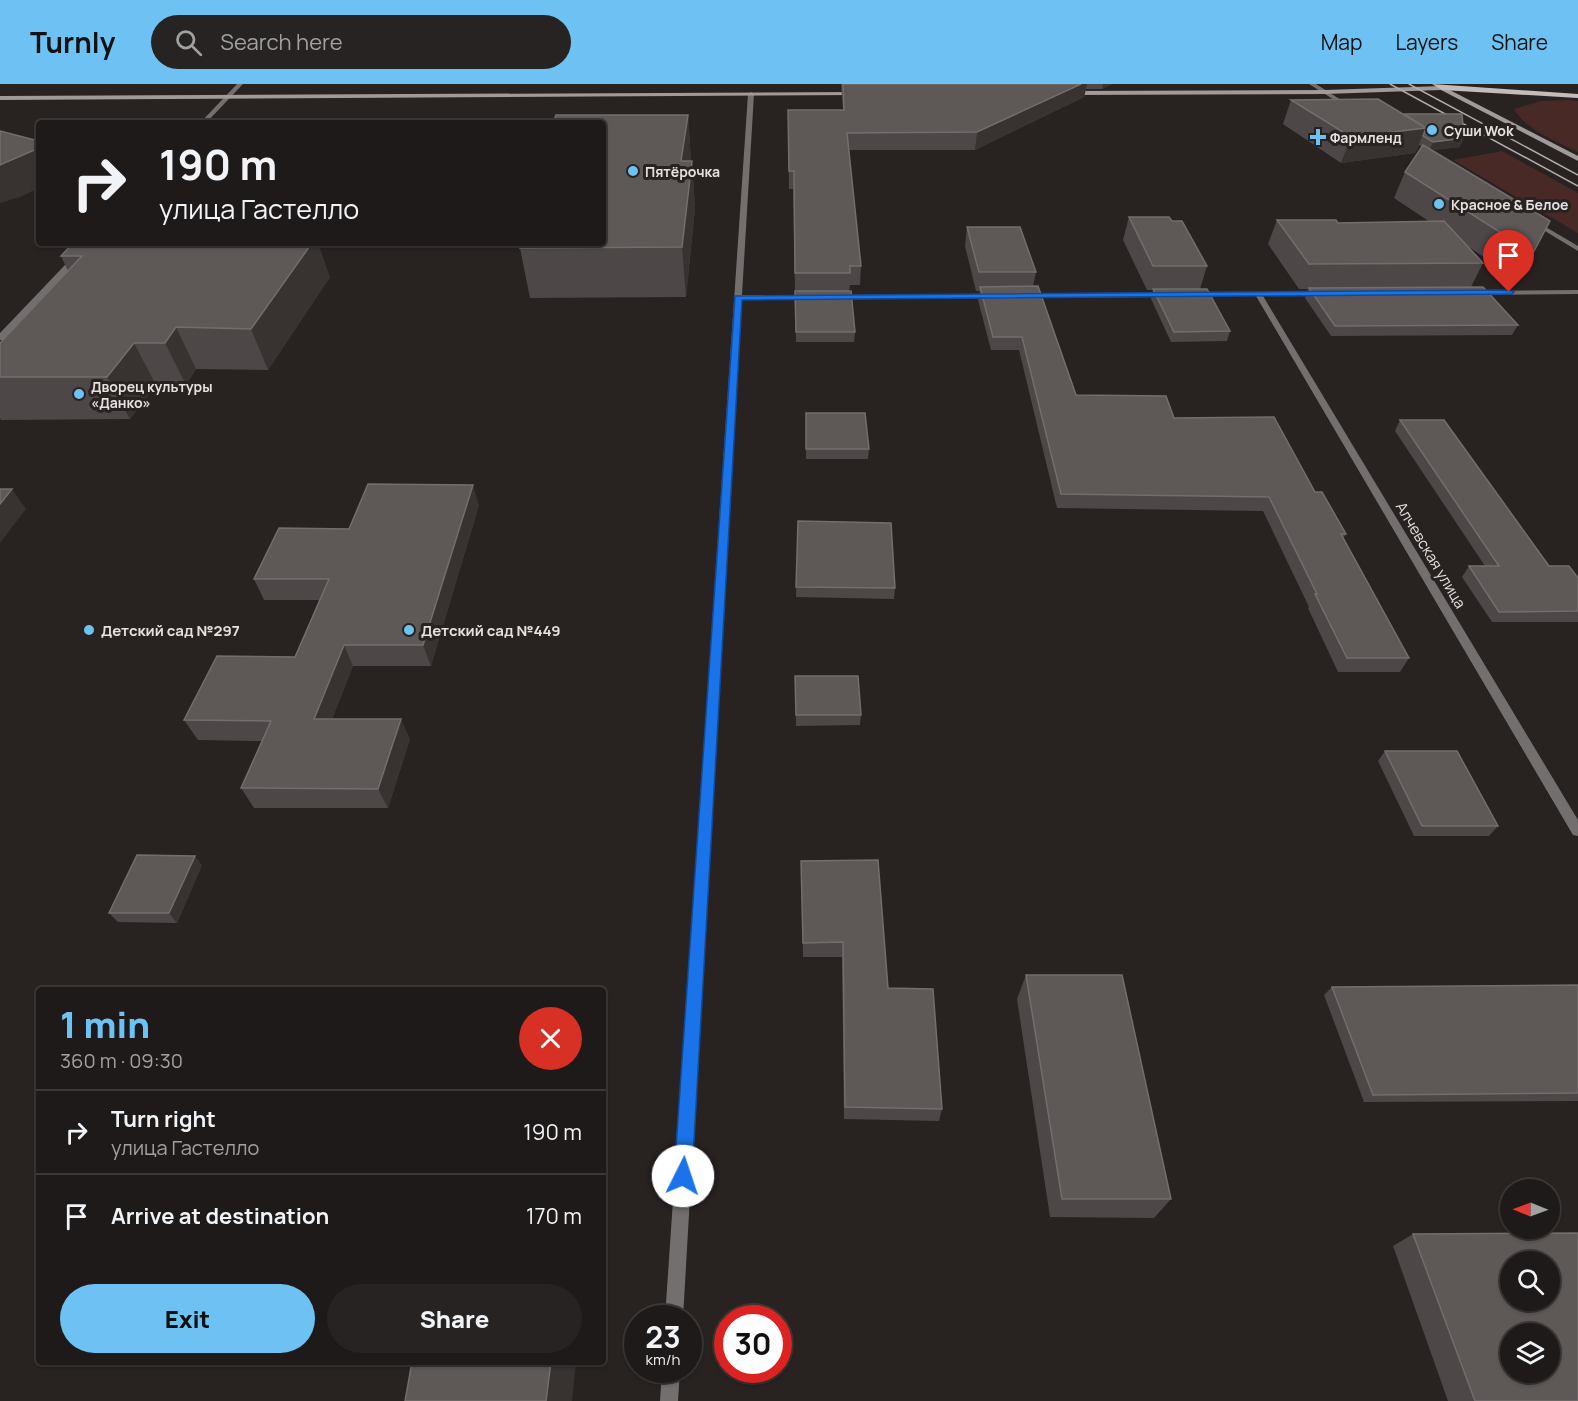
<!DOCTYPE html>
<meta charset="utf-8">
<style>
body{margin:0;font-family:Manrope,sans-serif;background:#262322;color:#f1f3f6;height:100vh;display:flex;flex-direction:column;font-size:22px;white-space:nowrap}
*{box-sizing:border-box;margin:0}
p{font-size:20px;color:#a1a1a2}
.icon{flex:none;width:33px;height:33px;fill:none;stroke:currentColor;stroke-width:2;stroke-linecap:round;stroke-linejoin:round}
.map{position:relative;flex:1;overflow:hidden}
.side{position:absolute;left:36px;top:903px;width:570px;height:378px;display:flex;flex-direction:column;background:#1e1a19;border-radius:6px;box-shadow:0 2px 4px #0004,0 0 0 2px #3c3838}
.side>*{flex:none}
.banner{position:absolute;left:36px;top:36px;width:570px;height:126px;border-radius:6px;box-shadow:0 2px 4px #0004,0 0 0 2px #3c3838;background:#1e1a19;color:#f1f3f6;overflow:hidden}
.needle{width:39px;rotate:271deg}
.fabs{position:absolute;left:1500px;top:1095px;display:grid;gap:12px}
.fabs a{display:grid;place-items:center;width:60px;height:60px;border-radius:50%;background:#1e1a19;box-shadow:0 2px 4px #0004,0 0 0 2px #3c3838;font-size:30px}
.speed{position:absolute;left:624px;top:1221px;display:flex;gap:12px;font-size:30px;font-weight:700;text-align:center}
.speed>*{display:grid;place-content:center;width:78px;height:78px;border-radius:50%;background:#1e1a19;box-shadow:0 2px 4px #0004,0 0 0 2px #3c3838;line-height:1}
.speed small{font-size:15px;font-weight:400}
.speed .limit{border:9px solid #d22;background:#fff;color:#111}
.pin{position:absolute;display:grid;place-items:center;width:51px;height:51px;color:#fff;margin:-62px -26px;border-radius:50% 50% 50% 0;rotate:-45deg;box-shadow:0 0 6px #0007}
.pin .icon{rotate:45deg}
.me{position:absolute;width:66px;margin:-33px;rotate:4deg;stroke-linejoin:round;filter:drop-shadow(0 0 4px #0008)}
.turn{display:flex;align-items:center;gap:21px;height:126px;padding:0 24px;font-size:27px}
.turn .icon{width:78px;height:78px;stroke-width:2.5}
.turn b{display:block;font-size:42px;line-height:51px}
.round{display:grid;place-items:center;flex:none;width:63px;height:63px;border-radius:32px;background:#262322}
.head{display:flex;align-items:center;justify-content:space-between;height:102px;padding:0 24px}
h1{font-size:36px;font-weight:800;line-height:45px;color:#6ec2f3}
.action{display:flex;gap:12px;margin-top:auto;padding:12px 24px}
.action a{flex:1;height:69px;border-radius:36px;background:#6ec2f3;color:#111;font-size:24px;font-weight:800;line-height:69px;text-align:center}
.action a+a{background:#262322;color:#f1f3f6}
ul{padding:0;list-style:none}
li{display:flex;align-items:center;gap:18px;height:84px;padding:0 24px;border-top:2px solid #3c3838}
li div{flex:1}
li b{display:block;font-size:22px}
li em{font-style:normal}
header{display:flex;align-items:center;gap:36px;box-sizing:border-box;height:84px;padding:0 30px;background:#6ec2f3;color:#111}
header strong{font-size:28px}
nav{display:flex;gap:33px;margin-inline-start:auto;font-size:21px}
.search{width:420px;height:54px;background:#262322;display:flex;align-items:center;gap:15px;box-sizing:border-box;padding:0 21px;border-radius:33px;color:#a1a1a2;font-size:22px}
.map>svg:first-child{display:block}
.green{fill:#482926}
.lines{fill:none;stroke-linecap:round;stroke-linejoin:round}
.minor{fill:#726f6e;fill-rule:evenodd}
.tertiary{fill:#726f6e;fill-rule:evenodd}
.secondary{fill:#a09a99;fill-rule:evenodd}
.primary{fill:#c3bcbb;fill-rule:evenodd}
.tram{stroke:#b3aead;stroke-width:1.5}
.wall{fill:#4d4847}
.shaded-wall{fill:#383231}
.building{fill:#5e5857;stroke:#736e6d;stroke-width:1.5;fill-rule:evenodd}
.route{fill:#1a73e8;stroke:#114b97;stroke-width:1.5}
.poi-dot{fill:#6ec2f3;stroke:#282221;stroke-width:2}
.labels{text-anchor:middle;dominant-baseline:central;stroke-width:6;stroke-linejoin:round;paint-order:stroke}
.far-poi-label{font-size:14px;font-weight:bold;fill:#e6e1e1;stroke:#282221;text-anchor:start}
.street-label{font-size:15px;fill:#e6e1e1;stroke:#282221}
.poi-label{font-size:15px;font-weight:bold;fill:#e6e1e1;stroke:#282221;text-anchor:start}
</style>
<header>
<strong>Turnly</strong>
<div class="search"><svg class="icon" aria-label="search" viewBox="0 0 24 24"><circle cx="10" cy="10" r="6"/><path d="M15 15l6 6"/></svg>Search here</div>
<nav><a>Map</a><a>Layers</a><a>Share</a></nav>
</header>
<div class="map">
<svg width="1578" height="1317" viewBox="0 0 1578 1317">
<rect width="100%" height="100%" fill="#282221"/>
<path class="green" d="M 1568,16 L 1578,17 L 1578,68 C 1556,57 1527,47 1514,25 L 1541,17 Z
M 1502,67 L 1578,109 L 1578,149 L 1453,76 Z"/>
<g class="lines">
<path class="minor" d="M 237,0 L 243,0 L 206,39 L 200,39 Z
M 751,8 L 754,10 L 742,211 L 812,211 L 816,213 L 812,215 L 742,215 L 683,1234 L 665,1234 L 748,10 Z
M 86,159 L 94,159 L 3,256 L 0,256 L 0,249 Z
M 1578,206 L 1578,210 L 1474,211 L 1470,209 L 1474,207 Z
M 1192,208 L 1325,208 L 1326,210 L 1322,212 L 1263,212 L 1578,736 L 1578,752 L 1573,751 L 1256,212 L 1195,212 L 1191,210 Z
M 1169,209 L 1173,211 L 1172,213 L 1024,214 L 1020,212 L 1024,210 Z
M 995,210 L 999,212 L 998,214 L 835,215 L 831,213 L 835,211 Z
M 662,1286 L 680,1286 L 678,1317 L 660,1317 Z"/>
<path class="tertiary" d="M 1309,0 L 1316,0 L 1352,23 L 1347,24 Z
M 1532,135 L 1578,162 L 1578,167 L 1530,138 L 1529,137 Z"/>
<path class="secondary" d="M 1442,2 L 1578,72 L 1578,77 L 1441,6 L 1325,10 L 1069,11 L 1066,9 L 1069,7 L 1325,6 Z
M 858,8 L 856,11 L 0,16 L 0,12 Z"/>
<path class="primary" d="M 1432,0 L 1578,10 L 1578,14 L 1442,6 Z"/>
<path class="tram" d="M 1390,0 L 1578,102
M 1409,0 L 1578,91"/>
</g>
<path class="wall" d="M 841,0 L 1112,0 L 1102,5 L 1086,5 L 1084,13 L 975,66 L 849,66 L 861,182 L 860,201 L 850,201 L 849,207 L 855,248 L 854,258 L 796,258 L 793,105 L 789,105 L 788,26 L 843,26 Z
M 1291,16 L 1460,63 L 1433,66 L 1550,137 L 1518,196 L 1469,163 L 1483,179 L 1471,203 L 1518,241 L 1512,251 L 1331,252 L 1305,214 L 1308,205 L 1299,205 L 1268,160 L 1277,136 L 1338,139 L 1430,138 L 1394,114 L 1405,88 L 1422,63 L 1419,61 L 1415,69 L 1341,79 L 1283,40 Z
M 688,31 L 691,77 L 692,77 L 695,124 L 686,213 L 530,214 L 520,164 Z
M 1129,133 L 1172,137 L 1207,182 L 1200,205 L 1230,247 L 1227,257 L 1171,258 L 1151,215 L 1153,206 L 1147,206 L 1123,156 Z
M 967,143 L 1036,188 L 1033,202 L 1076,311 L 1174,334 L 1315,408 L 1346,450 L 1343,454 L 1409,574 L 1400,588 L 1338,588 L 1308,524 L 1309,523 L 1263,427 L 1057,424 L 1019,266 L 991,266 L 978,216 L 980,207 L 976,207 L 965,162 Z
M 73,159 L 330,193 L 268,286 L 196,285 L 186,301 L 156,301 L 130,335 L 1,336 L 0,334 L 0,259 L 68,187 L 61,172 Z
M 806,329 L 869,365 L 868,375 L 806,375 Z
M 1400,336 L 1549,482 L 1578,494 L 1578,538 L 1492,538 L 1462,493 L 1469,482 L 1485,482 L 1395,347 Z
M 479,421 L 431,582 L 353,582 L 332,635 L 410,655 L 388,724 L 254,724 L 241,704 L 262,657 L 198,656 L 184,636 L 295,573 L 320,516 L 264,516 L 254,495 L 349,445 Z
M 798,437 L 895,504 L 894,515 L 796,513 Z
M 795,592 L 861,631 L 860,641 L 796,642 Z
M 1385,667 L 1498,742 L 1489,752 L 1414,752 L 1378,677 Z
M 801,777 L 888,904 L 942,1025 L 939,1037 L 844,1035 L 842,873 L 803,873 Z
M 202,781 L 177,839 L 118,838 L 109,829 Z
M 1026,891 L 1171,1115 L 1154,1134 L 1050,1133 L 1017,915 Z
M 1578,901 L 1578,1017 L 1364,1018 L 1324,911 L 1332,903 Z
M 1413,1150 L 1578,1317 L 1448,1317 L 1393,1162 Z"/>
<path class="shaded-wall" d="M 1081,0 L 1087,0 L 1084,13 L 975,66 L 977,48 Z
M 1103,0 L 1112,0 L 1102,5 Z
M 688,31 L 691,76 L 685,125 L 681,77 Z
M 1426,44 L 1415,69 L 1341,79 L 1351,53 Z
M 1464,54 L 1460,63 L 1429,67 L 1433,58 Z
M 39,64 L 39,104 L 20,113 L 0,119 L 0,81 Z
M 692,77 L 695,124 L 686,213 L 682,163 Z
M 312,159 L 318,159 L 330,193 L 268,286 L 251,245 Z
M 176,243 L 196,285 L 186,301 L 165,259 Z
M 134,259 L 156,301 L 130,335 L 107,293 Z
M 473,401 L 479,421 L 431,582 L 423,561 Z
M 12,405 L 26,425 L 0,459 L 0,420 Z
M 344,561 L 353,582 L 324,655 L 314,635 Z
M 401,635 L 410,655 L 388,724 L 378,705 Z
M 195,772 L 202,781 L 177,839 L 169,829 Z
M 551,1278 L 576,1278 L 572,1317 L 546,1317 Z"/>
<path class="building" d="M 843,0 L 1081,0 L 977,48 L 847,49 L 861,182 L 850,182 L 850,189 L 795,189 L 794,87 L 789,87 L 788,26 L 844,26 Z
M 1378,15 L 1426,44 L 1351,53 L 1291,16 Z
M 1404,30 L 1462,30 L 1464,54 L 1433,58 L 1423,52 L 1426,44 Z
M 556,31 L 688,31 L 681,77 L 692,77 L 682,163 L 520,164 L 522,159 L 603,159 L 603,39 L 553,39 Z
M 0,47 L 39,57 L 39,64 L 0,81 Z
M 1423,61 L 1550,137 L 1533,169 L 1405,88 Z
M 1129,133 L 1169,133 L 1172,137 L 1182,137 L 1207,182 L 1153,182 Z
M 1277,136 L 1336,136 L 1338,139 L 1444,137 L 1483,179 L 1309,180 Z
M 967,143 L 1020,143 L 1036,188 L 979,188 Z
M 73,159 L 312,159 L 251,245 L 176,243 L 165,259 L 134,259 L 107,293 L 0,293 L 0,259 L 82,172 L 61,172 Z
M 1038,202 L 1076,311 L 1166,312 L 1174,334 L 1274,333 L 1315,408 L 1322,408 L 1346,450 L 1341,450 L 1409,574 L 1347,574 L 1315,510 L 1317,510 L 1269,413 L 1061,410 L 1022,253 L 993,253 L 980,203 Z
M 1483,203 L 1518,241 L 1335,242 L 1309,204 Z
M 1153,205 L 1207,205 L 1230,247 L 1174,248 Z
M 795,207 L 851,207 L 855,248 L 796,248 Z
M 806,329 L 865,329 L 869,365 L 806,365 Z
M 1400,336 L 1444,336 L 1549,482 L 1569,482 L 1578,494 L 1578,527 L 1499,528 L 1469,482 L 1499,482 Z
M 368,400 L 473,401 L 423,561 L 344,561 L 314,635 L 401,635 L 378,705 L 241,704 L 271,637 L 184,636 L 217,572 L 295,573 L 329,495 L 254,495 L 279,444 L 349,445 Z
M 0,405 L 12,405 L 0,420 Z
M 798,437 L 891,439 L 895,504 L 796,503 Z
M 795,592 L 858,592 L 861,631 L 796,631 Z
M 1385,667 L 1457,667 L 1498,742 L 1422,742 Z
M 137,771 L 195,772 L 169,829 L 109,829 Z
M 878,776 L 888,904 L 933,905 L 942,1025 L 845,1023 L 843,858 L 803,859 L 801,777 Z
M 1026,891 L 1122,891 L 1171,1115 L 1062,1115 Z
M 1578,901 L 1578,1009 L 1373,1011 L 1332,903 Z
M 1578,1149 L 1578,1317 L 1475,1317 L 1413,1150 ZM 1510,1178 L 1550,1178 L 1550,1216 L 1510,1216 ZM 1510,1250 L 1550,1250 L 1550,1288 L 1510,1288 Z
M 412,1278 L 551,1278 L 546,1317 L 405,1317 Z"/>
<path class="route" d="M 1509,206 L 1514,208 L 1512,210 L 742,216 L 692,1092 L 689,1099 L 683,1101 L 676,1099 L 674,1092 L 735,212 Z"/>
<g class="poi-dot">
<circle cx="1432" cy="46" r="6"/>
<path d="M1315 44h6v6h6v6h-6v6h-6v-6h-6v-6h6z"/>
<circle cx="633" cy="87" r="6"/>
<circle cx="1439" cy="120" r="6"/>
<circle cx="79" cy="310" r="6"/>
<circle cx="89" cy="546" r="6"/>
<circle cx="409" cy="546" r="6"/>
</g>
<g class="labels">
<g class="far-poi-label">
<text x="1444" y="46">Суши Wok</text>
<text x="1330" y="53">Фармленд</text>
<text x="645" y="87">Пятёрочка</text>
<text x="1451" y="120">Красное &amp; Белое</text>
<text x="91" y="302">Дворец культуры<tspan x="91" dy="16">«Данко»</tspan></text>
</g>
<g class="street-label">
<text transform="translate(1431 471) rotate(59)">Алчевская улица</text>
</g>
<g class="poi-label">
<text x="101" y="546">Детский сад №297</text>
<text x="421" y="546">Детский сад №449</text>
</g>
</g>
</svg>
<div class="fabs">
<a><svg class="needle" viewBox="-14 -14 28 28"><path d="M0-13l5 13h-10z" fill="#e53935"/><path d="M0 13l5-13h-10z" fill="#a1a1a2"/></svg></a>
<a><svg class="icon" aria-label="search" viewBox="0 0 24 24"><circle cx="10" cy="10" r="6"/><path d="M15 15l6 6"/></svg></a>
<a><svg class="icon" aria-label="layers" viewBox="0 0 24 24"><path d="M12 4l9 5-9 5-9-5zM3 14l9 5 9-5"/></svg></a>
</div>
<div class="speed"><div>23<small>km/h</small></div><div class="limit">30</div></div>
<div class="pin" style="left:1509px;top:208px;background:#d93025"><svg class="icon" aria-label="arrive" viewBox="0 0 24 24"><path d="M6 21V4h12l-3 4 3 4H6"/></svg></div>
<svg class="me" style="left:683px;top:1092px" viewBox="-20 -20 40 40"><circle r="19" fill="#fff"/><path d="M0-13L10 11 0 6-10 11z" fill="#1a73e8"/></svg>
<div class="banner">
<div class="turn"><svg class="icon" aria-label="right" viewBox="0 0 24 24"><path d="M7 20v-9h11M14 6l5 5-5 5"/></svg><div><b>190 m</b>улица Гастелло</div></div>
</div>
<section class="side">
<div class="head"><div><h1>1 min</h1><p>360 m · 09:30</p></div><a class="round" style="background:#d93025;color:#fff"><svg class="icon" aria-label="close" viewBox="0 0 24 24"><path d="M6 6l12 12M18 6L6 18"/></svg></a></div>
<ul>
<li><svg class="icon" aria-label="right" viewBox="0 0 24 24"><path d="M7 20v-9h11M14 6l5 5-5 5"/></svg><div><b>Turn right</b><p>улица Гастелло</p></div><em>190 m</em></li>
<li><svg class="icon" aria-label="arrive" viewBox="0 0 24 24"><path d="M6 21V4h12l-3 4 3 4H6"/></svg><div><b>Arrive at destination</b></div><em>170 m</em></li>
</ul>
<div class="action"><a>Exit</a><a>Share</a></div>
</section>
</div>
